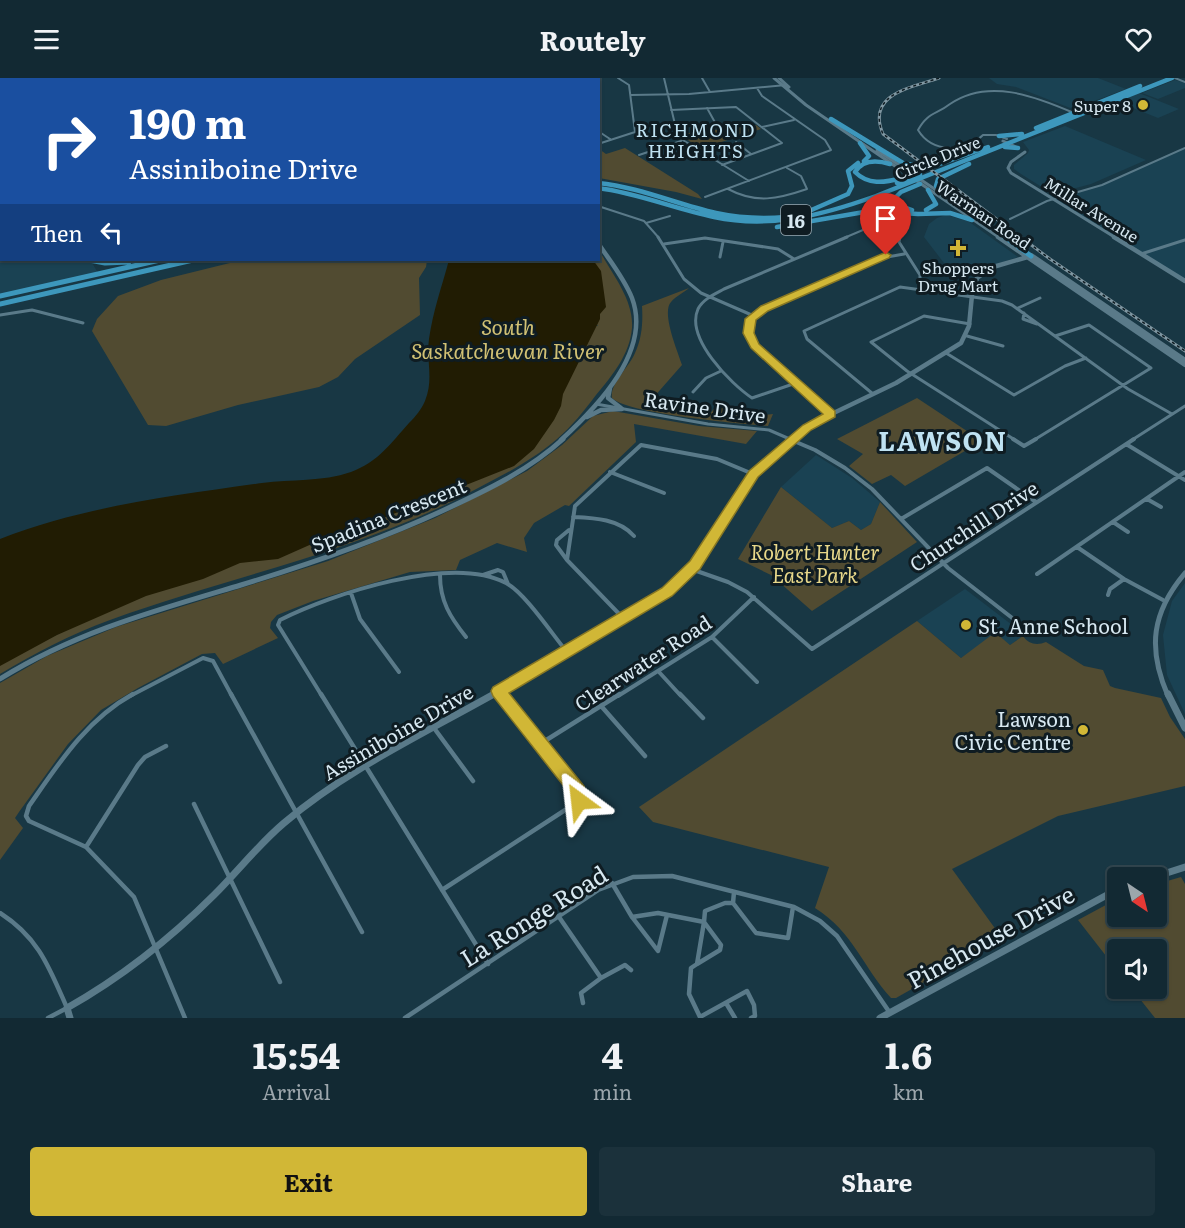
<!DOCTYPE html>
<style>
body{margin:0;font-family:Literata,serif;background:#1b313b;color:#f1f3f6;height:100vh;display:flex;flex-direction:column;font-size:22px;white-space:nowrap}
*{box-sizing:border-box;margin:0}
p{font-size:20px;color:#9ca6ac}
.icon{flex:none;width:33px;height:33px;fill:none;stroke:currentColor;stroke-width:2;stroke-linecap:round;stroke-linejoin:round}
.map{position:relative;height:940px;overflow:hidden}
.drawer{display:flex;flex-direction:column;background:#122933;flex:1}
.drawer>*{flex:none}
.hud{position:absolute;left:0px;top:0px;width:600px;height:183px;box-shadow:0 2px 4px #0004,0 0 0 2px #31454e;background:#1a4fa0;color:#fff;overflow:hidden}
.needle{width:39px;rotate:145deg}
.buttons{position:absolute;left:1107px;top:789px;display:grid;gap:12px}
.buttons a{display:grid;place-items:center;width:60px;height:60px;border-radius:6px;background:#122933;box-shadow:0 2px 4px #0004,0 0 0 2px #31454e;font-size:30px}
.pin{position:absolute;display:grid;place-items:center;width:51px;height:51px;color:#fff;margin:-62px -26px;border-radius:50% 50% 50% 0;rotate:-45deg;box-shadow:0 0 6px #0007}
.pin .icon{rotate:45deg}
.me{position:absolute;width:66px;margin:-33px;rotate:330deg;stroke-linejoin:round;filter:drop-shadow(0 0 4px #0008)}
.turn{display:flex;align-items:center;gap:21px;height:126px;padding:0 30px;font-size:27px}
.turn .icon{width:78px;height:78px;stroke-width:2.5}
.turn b{display:block;font-size:42px;line-height:51px}
.then{display:flex;align-items:center;height:57px;padding:0 30px;background:#0003;gap:12px;font-size:22px}
.eta{display:flex;justify-content:space-evenly;align-items:center;height:102px;text-align:center}
.eta b{font-size:36px;font-weight:700;line-height:42px}
.action{display:flex;gap:12px;margin-top:auto;padding:12px 30px}
.action a{flex:1;height:69px;border-radius:6px;background:#d1b736;color:#111;font-size:24px;font-weight:700;line-height:69px;text-align:center}
.action a+a{background:#1b313b;color:#f1f3f6}
header{display:flex;justify-content:space-between;align-items:center;height:78px;padding:0 30px;background:#122933;font-size:27px;font-weight:700}
.map>svg:first-child{display:block}
.built{fill:#1a4253}
.green{fill:#514b31}
.water{fill:#211c03}
.lines{fill:none;stroke-linecap:round;stroke-linejoin:round}
.street-far3{stroke:#5a7a89;stroke-width:2}
.street-far2{stroke:#5a7a89;stroke-width:3}
.street-far1{stroke:#5a7a89;stroke-width:4}
.street{stroke:#5a7a89;stroke-width:4.5}
.secondary-far3{stroke:#5a7a89;stroke-width:3}
.secondary-far2{stroke:#5a7a89;stroke-width:4.5}
.secondary-far1{stroke:#5a7a89;stroke-width:5}
.secondary{stroke:#5a7a89;stroke-width:7}
.highway-far1{stroke:#3d97bc;stroke-width:4.5}
.highway{stroke:#3d97bc;stroke-width:5}
.rail-casing{stroke:#7f96a1;stroke-width:3}
.rail{stroke:#0f1c22;stroke-width:1.5;stroke-dasharray:3;stroke-linecap:butt}
.route{fill:#d1b736;stroke:#887723;stroke-width:1.5}
.poi-dot{fill:#d1b736;stroke:#0f1c22;stroke-width:2}
.labels{text-anchor:middle;dominant-baseline:central;stroke-width:6;stroke-linejoin:round;paint-order:stroke}
.far-poi-label{font-size:16px;fill:#d7e8f1;stroke:#0f1c22;text-anchor:end}
.far-street-label{font-size:16px;fill:#d7e8f1;stroke:#0f1c22}
.far-neighbourhood-label{font-size:18px;letter-spacing:1.5px;fill:#bfe2f2;stroke:#0f1c22}
.shield{fill:#0f1c22;stroke:#9babb3;stroke-width:1.5}
.shield-label{font-size:18px;font-weight:bold;fill:#d7e8f1}
.street-label{font-size:20px;fill:#d7e8f1;stroke:#0f1c22}
.park-label{font-size:20px;font-style:italic;fill:#e8d88a;stroke:#0f1c22}
.poi-label{font-size:20px;fill:#d7e8f1;stroke:#0f1c22;text-anchor:start}
.water-label{font-size:21px;font-style:italic;fill:#d1c174;stroke:#0f1c22}
.near-street-label{font-size:24px;fill:#d7e8f1;stroke:#0f1c22}
.district-label{font-size:26px;font-weight:bold;letter-spacing:1.5px;fill:#bfe2f2;stroke:#0f1c22}
</style>
<header><svg class="icon" aria-label="menu" viewBox="0 0 24 24"><path d="M4 6h16M4 12h16M4 18h16"/></svg>Routely<svg class="icon" aria-label="heart" viewBox="0 0 24 24"><path d="M12 20l-8-8c-3-5 5-10 8-4 3-6 11-1 8 4z"/></svg></header>
<div class="map">
<svg width="1185" height="940" viewBox="0 0 1185 940">
<rect width="100%" height="100%" fill="#183744"/>
<path class="built" d="M 989,0 L 1098,0 L 1126,11 L 1073,31 L 1016,9 L 997,6 Z
M 1175,2 L 1185,5 L 1185,10 L 1158,21 L 1142,15 Z
M 1139,15 L 1179,31 L 1158,40 L 1118,24 Z
M 1065,48 L 1146,82 L 1091,106 L 1053,116 L 1021,96 L 1014,91 L 1014,87 L 1028,75 L 1029,72 L 1023,64 Z
M 1185,70 L 1185,203 L 1053,121 L 1100,107 Z
M 0,107 L 2,182 L 87,182 L 91,183 L 98,195 L 0,217 Z
M 946,137 L 968,143 L 1018,179 L 976,193 L 947,189 L 924,159 L 929,146 L 937,140 Z
M 816,377 L 852,400 L 880,424 L 871,446 L 861,452 L 849,443 L 832,450 L 781,409 Z
M 1185,505 L 1185,636 L 1167,597 L 1163,557 L 1172,523 Z
M 965,511 L 1016,550 L 1023,558 L 1010,567 L 996,556 L 961,580 L 917,543 Z"/>
<path class="green" d="M 756,47 L 761,51 L 700,71 L 680,56 Z
M 625,70 L 698,116 L 702,121 L 676,114 L 599,100 L 599,71 L 606,76 Z
M 599,172 C 612,196 634,222 632,250 C 630,276 612,298 596,317 C 584,333 572,348 557,361 C 534,381 507,395 480,409 C 364,473 234,497 110,542 C 71,556 35,575 0,596 L 0,584 L 131,521 L 190,501 L 594,247 L 598,248 L 595,244 L 591,182 L 598,182 Z
M 242,182 L 427,182 L 426,189 L 419,200 L 420,237 L 355,281 L 338,299 L 319,309 L 238,327 L 166,348 L 148,347 L 92,253 L 97,241 L 118,218 L 161,202 Z
M 689,210 C 685,214 676,218 671,224 C 661,235 678,274 682,287 L 653,320 L 677,332 L 709,337 L 716,328 L 755,338 L 773,336 L 768,348 C 742,346 628,336 612,320 C 609,307 630,288 635,275 C 642,260 643,244 642,228 Z
M 917,320 L 982,363 L 905,408 L 891,397 L 872,406 L 849,388 L 863,376 L 837,361 Z
M 613,333 L 699,348 L 757,353 L 746,366 L 634,346 L 636,364 L 569,428 L 565,427 L 534,445 L 524,460 L 527,474 L 497,465 L 460,482 L 456,492 L 410,494 L 313,523 L 277,537 L 271,544 L 270,550 L 278,560 L 223,586 L 215,575 L 202,576 L 138,610 L 101,632 L 68,666 L 19,734 L 15,740 L 23,750 L 0,782 L 0,605 L 47,578 L 116,549 L 328,483 L 435,440 L 527,393 L 562,367 L 593,338 Z
M 781,409 L 832,450 L 849,443 L 861,452 L 871,446 L 880,424 L 917,464 L 812,533 L 771,497 L 738,481 Z
M 917,543 L 961,580 L 993,556 L 996,555 L 1010,567 L 1023,558 C 1028,566 1037,568 1046,564 L 1084,588 L 1103,592 L 1110,608 L 1115,610 L 1161,620 L 1170,639 L 1185,661 L 1185,708 L 1058,738 L 952,791 L 1002,860 L 896,920 L 891,920 C 862,888 854,855 815,830 L 829,789 L 653,744 L 639,729 Z
M 1181,799 L 1185,806 L 1185,940 L 1155,940 L 1132,911 L 1156,910 L 1156,872 L 1118,872 L 1117,892 L 1078,842 L 1117,821 L 1118,838 L 1156,838 L 1157,806 Z"/>
<path class="water" d="M 449,182 L 593,182 L 601,193 L 606,229 L 600,236 L 600,241 L 563,316 L 561,328 L 554,342 L 534,371 L 514,388 L 348,454 L 323,461 L 278,481 L 240,485 L 203,501 L 146,518 L 57,557 L 0,588 L 0,461 C 84,428 173,418 262,405 C 292,401 322,404 351,394 C 378,384 391,365 409,345 C 416,338 421,332 425,323 C 434,301 426,283 429,261 C 433,233 442,208 449,182 Z"/>
<g class="lines">
<path class="street-far3" d="M 664,0 L 678,59 L 749,103
M 702,0 L 710,14
M 1175,0 L 1185,4
M 13,2 L 16,0
M 631,17 L 689,16 L 786,7
M 707,30 L 717,48
M 671,32 L 736,29 L 782,65 L 722,87
M 762,49 L 794,42
M 598,53 L 610,61
M 1007,61 L 996,57 L 983,57 C 965,75 932,75 918,52 C 928,34 936,37 950,26 C 988,0 1035,18 1074,35
M 736,64 L 751,76
M 598,66 L 635,54 L 629,7 L 618,0
M 639,77 L 681,63
M 728,111 C 756,126 778,121 807,111 L 801,98 L 787,90
M 705,119 L 831,72 L 825,62 L 762,18 L 757,10
M 598,128 L 644,143 L 659,160
M 1010,141 L 1047,123 L 1102,107 L 1185,70
M 646,145 L 670,138
M 703,160 L 707,160
M 844,160 L 870,149 L 900,150
M 900,160 L 903,144"/>
<path class="street-far2" d="M 658,159 L 684,201 L 701,215 L 754,238
M 900,159 L 899,164 L 920,197 L 920,210
M 664,166 L 705,160 L 778,171 L 794,181
M 1141,176 L 1185,162
M 720,179 L 723,164
M 1018,230 L 1040,220
M 1024,235 L 1023,241 L 1037,246
M 0,237 L 32,232 L 83,245
M 970,246 L 924,238 L 871,264 L 907,293 L 1015,362
M 967,258 L 1003,268
M 946,275 L 1014,317 L 1065,288 L 1086,280
M 796,305 L 752,320 C 731,306 685,260 698,231 C 703,221 715,216 724,211 L 847,159
M 693,314 L 706,300 L 721,293
M 873,316 L 807,261 L 804,253 L 900,209 L 1002,223 L 1012,227 L 1128,311 L 1172,336
M 596,326 L 708,346 L 769,352 L 792,362
M 831,336 L 755,267 L 748,255 L 751,241 L 765,231 L 876,181 L 904,176
M 1034,362 L 1151,290 L 1089,247 L 1055,258
M 1132,362 L 1185,328"/>
<path class="street-far1" d="M 789,361 L 815,372 L 845,390 L 872,411 L 948,490 L 1034,557
M 1013,361 L 1024,368 L 1036,361
M 1126,366 L 1185,402
M 610,394 L 664,415
M 1147,421 L 1161,429
M 573,439 C 595,440 619,441 634,458
M 901,441 L 987,390 L 1036,424
M 1113,444 L 1128,454
M 1077,469 L 1124,501 L 1163,522
M 567,482 L 556,467 L 557,462 L 569,452
M 691,491 L 728,504 L 747,514 L 812,571 L 1134,361
M 1037,496 L 1185,394
M 440,497 C 440,523 450,539 466,559
M 483,497 L 498,492 L 503,494 L 508,506
M 351,515 L 360,541 L 399,594
M 1108,517 L 1110,511 L 1124,501
M 624,541 L 567,482 L 575,428 L 641,367 L 717,381 L 753,396
M 712,559 L 757,604
M 659,594 L 681,618
M 499,614 L 502,618
M 130,618 L 203,580 L 213,583 L 232,618
M 322,618 L 278,547 L 280,542 C 332,516 451,476 506,505 C 525,515 552,556 567,574
M 618,618 L 712,559 L 754,519"/>
<path class="street" d="M 133,616 C 86,642 59,685 29,728 L 26,738 L 29,743 L 86,769 L 134,819 L 185,940
M 231,616 L 362,854
M 321,616 L 488,886
M 680,616 L 703,640
M 602,629 L 645,678
M 434,650 L 473,703
M 540,666 L 620,616
M 194,726 L 280,904
M 86,769 L 138,687 L 145,679 L 166,668
M 612,805 L 632,839
M 442,812 L 579,723 L 578,714 L 501,616
M 734,814 L 733,825 L 756,855 L 788,860 L 793,829
M 0,835 C 39,860 49,889 67,930 L 48,940
M 667,837 L 658,873 L 632,839 L 658,835 L 704,844
M 559,839 L 601,900
M 704,844 L 721,867 L 720,872 L 697,886 Z
M 704,844 L 705,833 L 725,825 L 733,825
M 697,886 L 691,890 L 689,916 L 700,939 L 747,913 L 754,927 L 755,938 L 751,940
M 583,925 L 581,915 L 601,900 L 625,887 L 631,892
M 726,925 L 735,940
M 405,940 L 598,812 L 633,799 L 672,798 L 794,829 L 820,843 L 837,858 L 890,935"/>
<path class="secondary-far3" d="M 774,0 L 806,27 L 1000,160
M 779,0 L 789,9
M 1003,63 L 1018,70
M 877,72 L 964,131
M 1025,74 L 1011,84 L 1008,90 L 1011,95 L 1116,160"/>
<path class="secondary-far2" d="M 998,159 L 1185,287
M 1114,159 L 1185,203
M 1031,177 L 1185,282
M 610,310 L 608,320 L 621,330
M 587,339 L 601,332 L 622,331
M 561,362 C 597,329 652,273 632,220 C 624,200 610,183 598,165
M 792,362 L 817,343 L 896,305 L 961,265 L 969,248 L 972,217 L 977,200 L 993,189 L 1031,178"/>
<path class="secondary-far1" d="M 0,601 C 75,554 157,532 241,507 C 310,486 377,463 442,433 C 485,413 528,393 563,361
M 491,618 L 646,529 L 667,514 L 695,487 L 753,396 L 794,361
M 1168,618 C 1147,570 1152,534 1185,495"/>
<path class="secondary" d="M 1168,616 L 1185,650
M 1151,800 L 1185,789
M 70,940 L 67,930 C 122,899 170,861 214,817 C 238,793 259,766 284,745 C 346,692 423,656 494,616
M 880,940 L 1118,811"/>
<path class="highway-far1" d="M 831,41 L 903,85 L 923,89
M 1036,50 L 1140,8
M 999,58 L 1022,56
M 860,65 L 869,78 L 864,83
M 1005,69 L 1018,70
M 890,86 C 877,82 863,81 855,94 C 868,107 884,105 901,100
M 969,86 L 938,101 L 936,108 L 1007,160
M 914,95 L 988,69
M 598,105 C 639,109 676,126 716,135 C 739,140 763,141 786,139
M 897,105 L 920,96
M 598,110 C 638,115 675,131 714,139 C 770,151 823,137 876,118 L 1172,0
M 912,132 L 898,127 L 895,120 L 901,114 L 920,106
M 926,132 L 936,126 L 928,112
M 800,137 L 848,116 L 852,108 L 848,93 L 858,85
M 777,149 L 870,133 L 918,136 L 950,135 L 972,142"/>
<path class="highway" d="M 1005,159 L 1031,178
M 89,182 L 105,185 L 129,184
M 0,218 L 160,182
M 0,226 L 193,182"/>
<defs>
<path id="rail" d="M 939,0 C 910,10 866,16 883,56 L 1050,181 L 1185,273
M 84,2 L 87,0"/>
</defs>
<use href="#rail" class="rail-casing"/>
<use href="#rail" class="rail"/>
</g>
<path class="route" d="M 886,174 L 891,177 L 889,180 L 768,233 L 756,242 L 754,255 L 759,266 L 835,333 L 835,339 L 811,352 L 758,399 L 700,491 L 672,518 L 509,615 L 584,708 L 588,723 L 585,728 L 579,730 L 573,728 L 570,716 L 493,618 L 491,613 L 493,609 L 662,510 L 690,483 L 749,393 L 803,347 L 823,336 L 751,270 L 743,255 L 745,241 L 761,228 Z"/>
<g class="poi-dot">
<circle cx="1143" cy="27" r="6"/>
<path d="M955 161h6v6h6v6h-6v6h-6v-6h-6v-6h6z"/>
<circle cx="966" cy="547" r="6"/>
<circle cx="1083" cy="652" r="6"/>
</g>
<g class="labels">
<g class="far-poi-label">
<text x="1131" y="27">Super 8</text>
<text x="958" y="189" text-anchor="middle">Shoppers<tspan x="958" dy="18">Drug Mart</tspan></text>
</g>
<g class="far-street-label">
<text transform="translate(937 79) rotate(-22)">Circle Drive</text>
<text transform="translate(1092 131) rotate(32)">Millar Avenue</text>
<text transform="translate(984 136) rotate(34)">Warman Road</text>
</g>
<g class="far-neighbourhood-label">
<text x="696" y="51">RICHMOND<tspan x="696" dy="21">HEIGHTS</tspan></text>
</g>
<rect class="shield" x="781" y="127" width="30" height="30" rx="4.5"/>
<g class="shield-label">
<text x="796" y="142">16</text>
</g>
<g class="street-label">
<text transform="translate(705 328) rotate(8)">Ravine Drive</text>
<text transform="translate(388 436) rotate(-22)">Spadina Crescent</text>
<text transform="translate(973 447) rotate(-33)">Churchill Drive</text>
<text transform="translate(642 584) rotate(-33)">Clearwater Road</text>
<text transform="translate(397 653) rotate(-30)">Assiniboine Drive</text>
</g>
<g class="park-label">
<text x="815" y="473">Robert Hunter<tspan x="815" dy="23">East Park</tspan></text>
</g>
<g class="poi-label">
<text x="978" y="547">St. Anne School</text>
<text x="1071" y="640" text-anchor="end">Lawson<tspan x="1071" dy="23">Civic Centre</tspan></text>
</g>
<g class="water-label">
<text x="508" y="247">South<tspan x="508" dy="24">Saskatchewan River</tspan></text>
</g>
<g class="near-street-label">
<text transform="translate(533 837) rotate(-32)">La Ronge Road</text>
<text transform="translate(990 858) rotate(-29)">Pinehouse Drive</text>
</g>
<g class="district-label">
<text x="943" y="361">LAWSON</text>
</g>
</g>
</svg>
<div class="buttons">
<a><svg class="needle" viewBox="-14 -14 28 28"><path d="M0-13l5 13h-10z" fill="#e53935"/><path d="M0 13l5-13h-10z" fill="#9ca6ac"/></svg></a>
<a><svg class="icon" aria-label="sound" viewBox="0 0 24 24"><path d="M4 9h4l5-4v14l-5-4H4zM17 9q2 3 0 6"/></svg></a>
</div>
<div class="pin" style="left:886px;top:177px;background:#d93025"><svg class="icon" aria-label="arrive" viewBox="0 0 24 24"><path d="M6 21V4h12l-3 4 3 4H6"/></svg></div>
<svg class="me" style="left:579px;top:723px" viewBox="-20 -20 40 40"><path d="M0-17L14 15 0 8-14 15z" fill="#d1b736" stroke="#fff" stroke-width="4"/></svg>
<div class="hud">
<div class="turn"><svg class="icon" aria-label="right" viewBox="0 0 24 24"><path d="M7 20v-9h11M14 6l5 5-5 5"/></svg><div><b>190 m</b>Assiniboine Drive</div></div>
<div class="then">Then<svg class="icon" aria-label="left" viewBox="0 0 24 24"><path d="M17 20v-9H6M10 6l-5 5 5 5"/></svg></div>
</div>
</div>
<section class="drawer">
<div class="eta">
<div><b>15:54</b><p>Arrival</p></div>
<div><b>4</b><p>min</p></div>
<div><b>1.6</b><p>km</p></div>
</div>
<div class="action"><a>Exit</a><a>Share</a></div>
</section>
